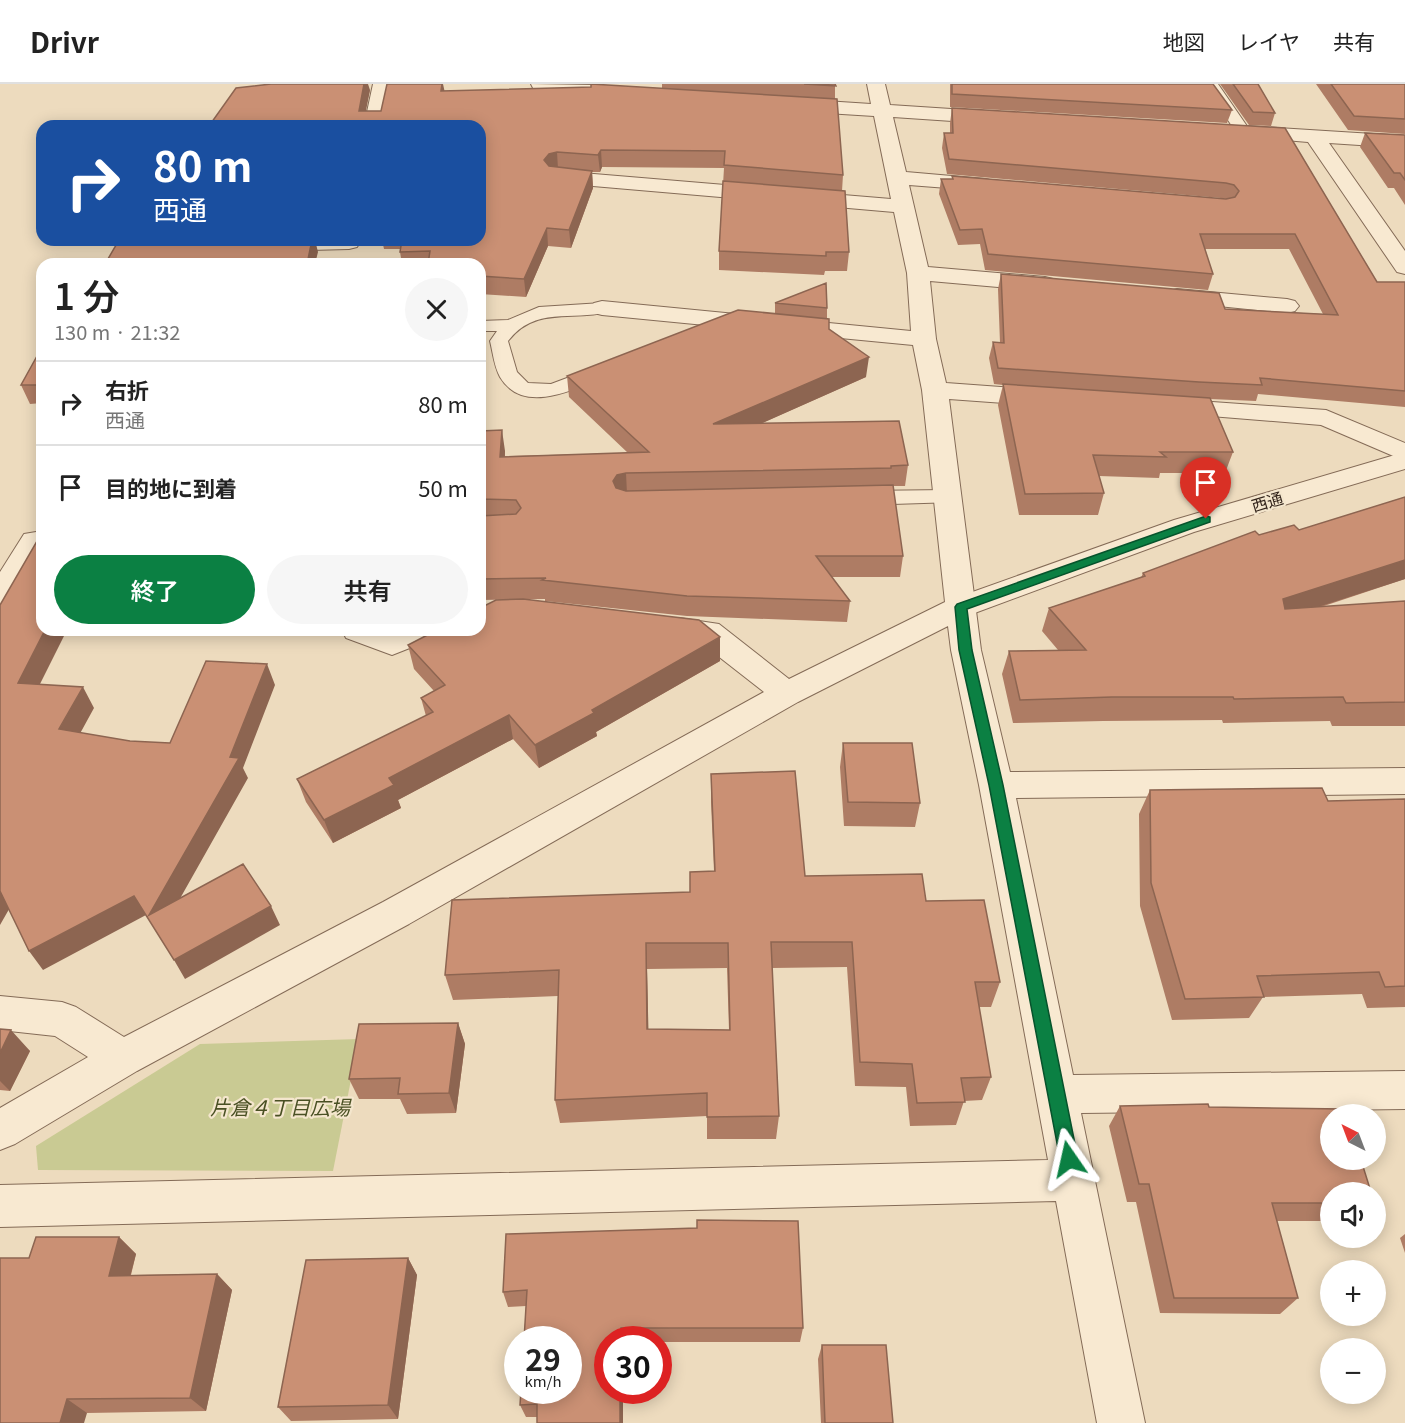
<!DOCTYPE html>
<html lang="ja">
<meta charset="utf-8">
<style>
body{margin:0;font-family:Georgia,"Noto Sans JP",serif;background:#f6f6f6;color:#222;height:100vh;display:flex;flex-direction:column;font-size:22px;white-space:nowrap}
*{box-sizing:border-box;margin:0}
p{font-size:20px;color:#767676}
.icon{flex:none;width:33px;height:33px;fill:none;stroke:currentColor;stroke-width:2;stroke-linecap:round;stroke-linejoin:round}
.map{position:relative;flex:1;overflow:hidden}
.side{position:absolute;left:36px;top:174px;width:450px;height:378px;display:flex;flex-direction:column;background:#fff;border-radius:18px;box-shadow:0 3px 15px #0003}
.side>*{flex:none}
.top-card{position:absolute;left:36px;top:36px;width:450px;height:126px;border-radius:18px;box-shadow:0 3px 15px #0003;background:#1a4fa0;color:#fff;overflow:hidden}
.needle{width:39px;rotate:318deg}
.controls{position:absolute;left:1320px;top:1020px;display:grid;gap:12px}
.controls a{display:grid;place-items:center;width:66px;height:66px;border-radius:50%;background:#fff;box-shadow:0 3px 15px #0003;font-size:30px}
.speed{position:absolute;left:504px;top:1242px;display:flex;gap:12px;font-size:30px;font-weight:700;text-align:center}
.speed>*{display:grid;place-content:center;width:78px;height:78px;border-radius:50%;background:#fff;box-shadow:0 3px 15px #0003;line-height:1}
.speed small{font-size:15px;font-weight:400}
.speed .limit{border:9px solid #d22;background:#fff;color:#111}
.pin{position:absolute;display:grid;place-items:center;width:51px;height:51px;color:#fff;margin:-62px -26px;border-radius:50% 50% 50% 0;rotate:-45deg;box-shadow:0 0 6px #0007}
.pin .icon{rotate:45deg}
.me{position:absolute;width:66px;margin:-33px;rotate:349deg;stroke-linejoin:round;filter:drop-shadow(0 0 4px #0008)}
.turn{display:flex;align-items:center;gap:21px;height:126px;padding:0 18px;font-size:27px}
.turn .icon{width:78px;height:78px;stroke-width:2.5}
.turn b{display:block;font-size:42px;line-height:51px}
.round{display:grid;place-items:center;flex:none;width:63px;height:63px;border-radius:32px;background:#f6f6f6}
.overview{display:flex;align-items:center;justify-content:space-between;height:102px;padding:0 18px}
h1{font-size:36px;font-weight:600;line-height:45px}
.primary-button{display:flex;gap:12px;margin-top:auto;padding:12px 18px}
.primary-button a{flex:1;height:69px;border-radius:36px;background:#0b8043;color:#fff;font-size:24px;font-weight:600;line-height:69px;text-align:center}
.primary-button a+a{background:#f6f6f6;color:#222}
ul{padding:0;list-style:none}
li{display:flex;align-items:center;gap:18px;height:84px;padding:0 18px;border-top:2px solid #e0e0e0}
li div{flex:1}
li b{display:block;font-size:22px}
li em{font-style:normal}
header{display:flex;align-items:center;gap:36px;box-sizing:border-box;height:84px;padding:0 30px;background:#fff;border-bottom:2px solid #e0e0e0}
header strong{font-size:28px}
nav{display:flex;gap:33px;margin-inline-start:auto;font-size:21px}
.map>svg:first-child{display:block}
.green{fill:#c9ca93}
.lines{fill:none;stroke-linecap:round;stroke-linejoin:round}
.service-casing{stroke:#846b57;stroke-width:2}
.minor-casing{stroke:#846b57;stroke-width:2}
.tertiary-casing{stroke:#846b57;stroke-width:2}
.service{fill:#f8e9d1;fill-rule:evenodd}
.minor{fill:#f8e9d1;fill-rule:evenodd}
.tertiary{fill:#f8e9d1;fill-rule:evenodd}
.wall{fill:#ae7c64;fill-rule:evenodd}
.shaded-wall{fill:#8d6551}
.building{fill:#ca9074;stroke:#8d6551;stroke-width:1.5;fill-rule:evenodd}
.route{fill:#0b8043;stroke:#07532c;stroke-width:1.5}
.labels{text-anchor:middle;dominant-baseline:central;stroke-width:4.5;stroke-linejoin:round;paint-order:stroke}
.street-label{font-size:16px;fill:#34251c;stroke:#f4e6cd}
.near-park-label{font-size:20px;font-style:italic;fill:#495023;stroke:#f4e6cd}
</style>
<header>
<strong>Drivr</strong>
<nav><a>地図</a><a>レイヤ</a><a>共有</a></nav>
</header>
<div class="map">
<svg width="1405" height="1339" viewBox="0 0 1405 1339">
<rect width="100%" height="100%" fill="#eddbbe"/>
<path class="green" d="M 359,955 L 333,1087 L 38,1086 L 36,1062 L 200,960 Z"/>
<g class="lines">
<defs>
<path id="service" d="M 1206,0 L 1218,0 L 1251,48 L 1248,51 L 1238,51 L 1205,2 Z
M 602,219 L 608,220 L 611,224 L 608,228 C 571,237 535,222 508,257 L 517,288 L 528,299 L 551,300 L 599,282 L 606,284 L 609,288 L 606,292 C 575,305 523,332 500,293 C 494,282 493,269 490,257 L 497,247 L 480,247 L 480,237 L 508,236 L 539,223 Z
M 948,406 L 955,408 L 959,413 L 955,418 L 861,421 L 854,419 L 850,414 L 854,409 L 861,407 Z"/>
<path id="minor" d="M 373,0 L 391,0 L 384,42 L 364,42 Z
M 531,0 L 593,1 L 600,3 L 602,7 L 600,11 L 593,13 L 542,10 L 535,8 Z
M 867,0 L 885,0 L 890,21 L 997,28 L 1004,30 L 1007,34 L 1004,38 L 997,40 L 893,33 L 906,88 L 986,95 L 993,97 L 996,101 L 993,105 L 986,107 L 909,101 L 928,183 L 1045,193 L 1053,195 L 1056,200 L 1053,205 L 1045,207 L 930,197 L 936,255 L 946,299 L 1044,306 L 1053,309 L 1057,314 L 1053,319 L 1044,322 L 949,315 L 981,566 L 1010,688 L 1405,684 L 1405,710 L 1016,714 L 1073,991 L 1405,987 L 1405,1025 L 1081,1029 L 1145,1339 L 1097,1339 L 1056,1117 L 0,1143 L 0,1101 L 1048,1076 L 979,701 L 951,566 L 948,542 L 798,618 L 409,840 L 137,987 L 15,1060 L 0,1066 L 0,1024 L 88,973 L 55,952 L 0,946 L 0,912 L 62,918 L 76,923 L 124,953 L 383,818 L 764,608 L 700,558 L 668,553 L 664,545 L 668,537 L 679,534 L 719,540 L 789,595 L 945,518 L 922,306 L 913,261 L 602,231 L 594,229 L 590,224 L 594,219 L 602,217 L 911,247 L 907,189 L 894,128 L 558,99 L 551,97 L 548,93 L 551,89 L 558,87 L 891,115 L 874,32 L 794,27 L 787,25 L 785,21 L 787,17 L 794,15 L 871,20 Z
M 1246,42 L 1405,52 L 1405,64 L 1329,59 L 1405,167 L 1405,190 L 1397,188 L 1308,58 L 1239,52 L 1236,48 L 1239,44 Z
M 262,156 L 359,156 L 360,158 L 357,163 L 349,165 L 270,167 L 262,165 L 259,160 Z
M 1177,205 L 1287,215 L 1295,217 L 1299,222 L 1295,227 L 1287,229 L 1169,217 L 1165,212 L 1169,207 Z
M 1170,315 L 1326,326 L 1405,359 L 1405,377 L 1321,341 L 1161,328 L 1157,323 L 1161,318 Z
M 42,447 L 42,467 L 10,518 L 0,521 L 0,488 L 24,450 Z
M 342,546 L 392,548 L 439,546 L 435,554 L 392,571 L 346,554 Z"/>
<path id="tertiary" d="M 1405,368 L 1405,385 L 1194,448 L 972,530 L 961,533 L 950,530 L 946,523 L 950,516 L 1174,436 Z"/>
</defs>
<use href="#service" class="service-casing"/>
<use href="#minor" class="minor-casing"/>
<use href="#tertiary" class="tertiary-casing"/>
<use href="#service" class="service"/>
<use href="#minor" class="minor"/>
<use href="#tertiary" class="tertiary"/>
</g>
<path class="wall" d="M 662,0 L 835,0 L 835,15 L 843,91 L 842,107 L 849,168 L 847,187 L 825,187 L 824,191 L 719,186 L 719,167 L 724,84 L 602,83 L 600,88 L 592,88 L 593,104 L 571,164 L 548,162 L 526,213 L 480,210 L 480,180 L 402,180 L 400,168 L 401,165 L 384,165 L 382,156 L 480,156 L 480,42 L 209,42 L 370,6 L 365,27 L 381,27 L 444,7 L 662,4 Z
M 950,0 L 1213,0 L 1232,26 L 1227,39 L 950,23 Z
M 1220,0 L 1258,0 L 1275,29 L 1271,42 L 1249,41 Z
M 1316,0 L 1405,0 L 1405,50 L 1348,46 Z
M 952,24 L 1285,44 L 1377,198 L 1405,198 L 1405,323 L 1258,310 L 1256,317 L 1210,315 L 1233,368 L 1225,389 L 1160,389 L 1159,394 L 1099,392 L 1104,409 L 1098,431 L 1019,431 L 998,321 L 1003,301 L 994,300 L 989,274 L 993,258 L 1000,259 L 998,205 L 1001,190 L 1225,225 L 1323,230 L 1289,165 L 1205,165 L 1213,190 L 1208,206 L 985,186 L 980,160 L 958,161 L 939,110 L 941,95 L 952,95 L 952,92 L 1226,115 L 1221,114 L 947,90 L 942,64 L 944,49 L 950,49 L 950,39 Z
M 1365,49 L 1405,51 L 1405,121 L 1394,104 L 1388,104 L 1360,63 Z
M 775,219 L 827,224 L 827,234 L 829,245 L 866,293 L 762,339 L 908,381 L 905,402 L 893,402 L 903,472 L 900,493 L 832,493 L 850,517 L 847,538 L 687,532 L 545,517 L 545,515 L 480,516 L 480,274 L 481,274 L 484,295 L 484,347 L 505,367 L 505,372 L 628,369 L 569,313 L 567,292 L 775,229 Z
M 42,263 L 42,319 L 30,320 L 21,301 Z
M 1405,413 L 1405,495 L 1321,523 L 1405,517 L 1405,642 L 1332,642 L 1330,637 L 1223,639 L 1222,636 L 1103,637 L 1013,639 L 1002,590 L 1009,567 L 1058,566 L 1042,547 L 1049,524 L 1141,494 L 1143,489 L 1259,451 L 1299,446 Z
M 148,546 L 207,546 L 149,547 Z
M 408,561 L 720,577 L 596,648 L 597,652 L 539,684 L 513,655 L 398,716 L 401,724 L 333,759 L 306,718 L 297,695 L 426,632 L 421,614 L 434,607 L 414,585 Z
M 843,659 L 920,719 L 915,743 L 844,742 L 840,683 Z
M 711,690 L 805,792 L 926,817 L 1000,898 L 991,923 L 979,923 L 991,993 L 982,1016 L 964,1017 L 956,1041 L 910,1042 L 906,1003 L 855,1002 L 847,883 L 772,884 L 779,1032 L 776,1055 L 707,1055 L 707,1032 L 560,1039 L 555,1016 L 558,912 L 453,916 L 445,891 L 690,808 L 714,787 L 711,718 ZM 727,884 L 729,946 L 648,945 L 647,885 Z
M 1150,706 L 1328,717 L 1405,715 L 1405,923 L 1367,924 L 1362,910 L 1263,913 L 1249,934 L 1172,936 L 1140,822 L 1139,730 Z
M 458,939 L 465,960 L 456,1029 L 407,1030 L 400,1015 L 359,1015 L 349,995 Z
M 0,945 L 30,967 L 10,1007 L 0,1006 Z
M 1120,1022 L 1209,1023 L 1330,1108 L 1330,1137 L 1277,1137 L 1298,1214 L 1280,1230 L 1160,1229 L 1136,1118 L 1127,1118 L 1109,1042 Z
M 506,1150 L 803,1244 L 800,1258 L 658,1258 L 658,1256 L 608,1256 L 608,1306 L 623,1306 L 623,1339 L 537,1333 L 526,1333 L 520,1321 L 526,1222 L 508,1223 L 503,1208 Z
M 1405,1150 L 1405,1169 L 1400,1154 Z
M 119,1153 L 136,1170 L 131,1191 L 217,1190 L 232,1206 L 206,1327 L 87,1329 L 0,1339 L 29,1174 Z
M 408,1174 L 417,1191 L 398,1335 L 291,1337 L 278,1323 Z
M 822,1261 L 893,1339 L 821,1339 L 818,1275 Z"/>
<path class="shaded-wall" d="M 364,0 L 368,0 L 370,6 L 363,42 L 359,27 Z
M 442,0 L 443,0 L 445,9 L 441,7 Z
M 601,66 L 602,83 L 600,88 L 598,71 Z
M 557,68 L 558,85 L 550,87 L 544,76 L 549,70 Z
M 592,87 L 593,104 L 571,164 L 569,146 Z
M 547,144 L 548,162 L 526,213 L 524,195 Z
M 312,156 L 315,156 L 318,168 L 315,180 L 307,180 Z
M 869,273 L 866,293 L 713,361 L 713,340 Z
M 481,274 L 484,295 L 483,368 L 480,347 Z
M 502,346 L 505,367 L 504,393 L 500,373 Z
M 626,389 L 627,410 L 618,412 L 613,397 L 617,391 Z
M 1405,476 L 1405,495 L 1271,538 L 1283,515 Z
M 45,546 L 67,546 L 30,620 L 18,599 Z
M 720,553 L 720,577 L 596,648 L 597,652 L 539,684 L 535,661 L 592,626 Z
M 267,580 L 275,601 L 243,684 L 248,694 L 160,850 L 149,831 L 230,673 Z
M 83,603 L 94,624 L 71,666 L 59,645 Z
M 509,631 L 513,655 L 398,716 L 401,724 L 333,759 L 324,736 L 389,694 Z
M 0,805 L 12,820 L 0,841 Z
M 134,812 L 146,831 L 43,886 L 29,867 Z
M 271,822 L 280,841 L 185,895 L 174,876 Z
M 646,859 L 647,885 L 649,969 L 647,945 Z
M 458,939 L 465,960 L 456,1029 L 449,1009 Z
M 11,946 L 30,967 L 10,1007 L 0,997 L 0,969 Z
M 119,1153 L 136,1170 L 126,1208 L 109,1192 Z
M 408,1174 L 417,1191 L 398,1335 L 388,1321 Z
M 217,1190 L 232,1206 L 206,1327 L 190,1314 Z
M 620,1306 L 623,1306 L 623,1339 L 620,1339 Z
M 67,1315 L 87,1329 L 84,1339 L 60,1339 Z"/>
<path class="building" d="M 271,0 L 364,0 L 359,27 L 381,27 L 387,0 L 442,0 L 441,7 L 591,3 L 591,0 L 837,15 L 843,91 L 724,81 L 725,67 L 601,66 L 598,71 L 557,68 L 549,70 L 544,76 L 549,82 L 592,87 L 569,146 L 547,144 L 524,195 L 480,192 L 480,180 L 428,180 L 430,167 L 400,168 L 402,156 L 480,156 L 480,42 L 209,42 L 236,4 Z
M 804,0 L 835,0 L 836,2 Z
M 952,0 L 1213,0 L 1232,26 L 952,10 Z
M 1233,0 L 1258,0 L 1275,29 L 1253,28 Z
M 1331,0 L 1405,0 L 1405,35 L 1354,32 Z
M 952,24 L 1285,44 L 1377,198 L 1405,198 L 1405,307 L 1260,294 L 1262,301 L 1199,298 L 998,284 L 993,258 L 1004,259 L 1001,190 L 1219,209 L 1225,225 L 1338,231 L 1295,150 L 1200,150 L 1213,190 L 988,170 L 982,145 L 960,146 L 941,95 L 953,95 L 952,92 L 1226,115 L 1235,113 L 1239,107 L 1234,101 L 1226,99 L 949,75 L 944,49 L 953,49 Z
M 1365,49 L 1405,51 L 1405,96 L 1400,89 L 1394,89 Z
M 723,97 L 845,107 L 849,168 L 826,168 L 826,172 L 719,167 Z
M 119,156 L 312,156 L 307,180 L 105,180 Z
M 826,199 L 827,224 L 775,219 Z
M 738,226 L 829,235 L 829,245 L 869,273 L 713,340 L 899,337 L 908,381 L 891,382 L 891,384 L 626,389 L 617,391 L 613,397 L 616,404 L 626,407 L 893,401 L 903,472 L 816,472 L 850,517 L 687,512 L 542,496 L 546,494 L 480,495 L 480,432 L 516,430 L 521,424 L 516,416 L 480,415 L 480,274 L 481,274 L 480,347 L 502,346 L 500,373 L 649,368 L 567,292 Z
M 42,263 L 42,301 L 21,301 Z
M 1003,300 L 1210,314 L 1233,368 L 1160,368 L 1166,373 L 1093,371 L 1104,409 L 1025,410 Z
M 1405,413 L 1405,476 L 1283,515 L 1285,525 L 1405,517 L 1405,618 L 1346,619 L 1343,613 L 1234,615 L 1233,613 L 1112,613 L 1020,616 L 1009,567 L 1086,566 L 1049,524 L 1145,492 L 1143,489 L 1255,447 L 1259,451 L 1294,441 L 1299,446 Z
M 37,457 L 42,458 L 42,546 L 45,546 L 18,599 L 83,603 L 59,645 L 130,657 L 170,659 L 206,577 L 267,580 L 230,673 L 239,674 L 149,831 L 243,780 L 271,822 L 174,876 L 134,812 L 29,867 L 0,807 L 0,521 Z
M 523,515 L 699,536 L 720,553 L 592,626 L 594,629 L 535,661 L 509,631 L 389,694 L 394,701 L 324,736 L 297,695 L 433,628 L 421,614 L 445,601 L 408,561 L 437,546 L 480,546 L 480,524 L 496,516 Z
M 843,659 L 912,659 L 920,719 L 848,718 Z
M 795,687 L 805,792 L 922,790 L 926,817 L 984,816 L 1000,898 L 975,898 L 991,993 L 961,994 L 965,1018 L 917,1019 L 912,980 L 860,978 L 852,858 L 771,858 L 779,1032 L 707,1033 L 707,1009 L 555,1016 L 559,886 L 445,891 L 452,816 L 690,808 L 690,788 L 715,787 L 711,690 ZM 646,859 L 728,859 L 730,946 L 647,945 Z
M 1322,704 L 1328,717 L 1405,715 L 1405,902 L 1385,903 L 1379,888 L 1257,892 L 1264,913 L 1185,915 L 1151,799 L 1150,706 Z
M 458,939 L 449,1009 L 398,1010 L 400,994 L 349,995 L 359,940 Z
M 0,945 L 11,946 L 0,969 Z
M 1208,1020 L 1209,1023 L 1344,1025 L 1346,1030 L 1330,1030 L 1330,1076 L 1361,1076 L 1371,1108 L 1330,1108 L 1330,1119 L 1272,1119 L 1298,1214 L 1174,1214 L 1149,1100 L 1139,1100 L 1120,1022 Z
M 697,1136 L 798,1137 L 803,1244 L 621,1244 L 620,1256 L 608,1256 L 608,1306 L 620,1306 L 620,1339 L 537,1339 L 537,1320 L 520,1321 L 521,1306 L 568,1306 L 568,1256 L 524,1256 L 527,1206 L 503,1208 L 506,1150 L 697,1144 Z
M 36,1153 L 119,1153 L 109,1192 L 217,1190 L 190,1314 L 67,1315 L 60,1339 L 0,1339 L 0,1174 L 29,1174 Z
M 408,1174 L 388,1321 L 278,1323 L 306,1176 Z
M 822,1261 L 886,1261 L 893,1339 L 825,1339 Z"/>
<path class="route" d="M 1206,432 L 1210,433 L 1210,438 L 967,525 L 972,566 L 1003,701 L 1078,1075 L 1075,1081 L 1069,1083 L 1063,1081 L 1060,1075 L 989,701 L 959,566 L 955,523 L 957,520 Z"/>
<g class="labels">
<g class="street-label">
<text transform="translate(1267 417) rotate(-17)">西通</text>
</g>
<g class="near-park-label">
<text x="280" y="1022">片倉４丁目広場</text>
</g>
</g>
</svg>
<div class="controls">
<a><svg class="needle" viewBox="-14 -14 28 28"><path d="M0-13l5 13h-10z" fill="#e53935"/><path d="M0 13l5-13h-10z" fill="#767676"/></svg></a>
<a><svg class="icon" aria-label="sound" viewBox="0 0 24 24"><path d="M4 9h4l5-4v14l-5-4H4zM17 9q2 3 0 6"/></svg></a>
<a>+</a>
<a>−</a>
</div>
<div class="speed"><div>29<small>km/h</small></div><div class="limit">30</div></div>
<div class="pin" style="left:1206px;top:435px;background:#d93025"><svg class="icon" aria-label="arrive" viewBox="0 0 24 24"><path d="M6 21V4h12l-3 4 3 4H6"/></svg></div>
<svg class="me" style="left:1069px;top:1075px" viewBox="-20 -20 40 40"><path d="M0-17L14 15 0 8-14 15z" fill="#0b8043" stroke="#fff" stroke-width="4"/></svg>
<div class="top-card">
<div class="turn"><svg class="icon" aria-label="right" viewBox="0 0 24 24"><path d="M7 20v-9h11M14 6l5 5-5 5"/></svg><div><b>80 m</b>西通</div></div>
</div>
<section class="side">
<div class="overview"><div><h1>1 分</h1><p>130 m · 21:32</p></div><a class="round"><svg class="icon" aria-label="close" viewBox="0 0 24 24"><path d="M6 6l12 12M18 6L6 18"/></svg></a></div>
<ul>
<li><svg class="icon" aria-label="right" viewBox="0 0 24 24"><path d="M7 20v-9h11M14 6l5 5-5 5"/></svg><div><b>右折</b><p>西通</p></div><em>80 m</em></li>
<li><svg class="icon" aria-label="arrive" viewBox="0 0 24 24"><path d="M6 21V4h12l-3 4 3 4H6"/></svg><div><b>目的地に到着</b></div><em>50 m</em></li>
</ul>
<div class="primary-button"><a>終了</a><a>共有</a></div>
</section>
</div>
